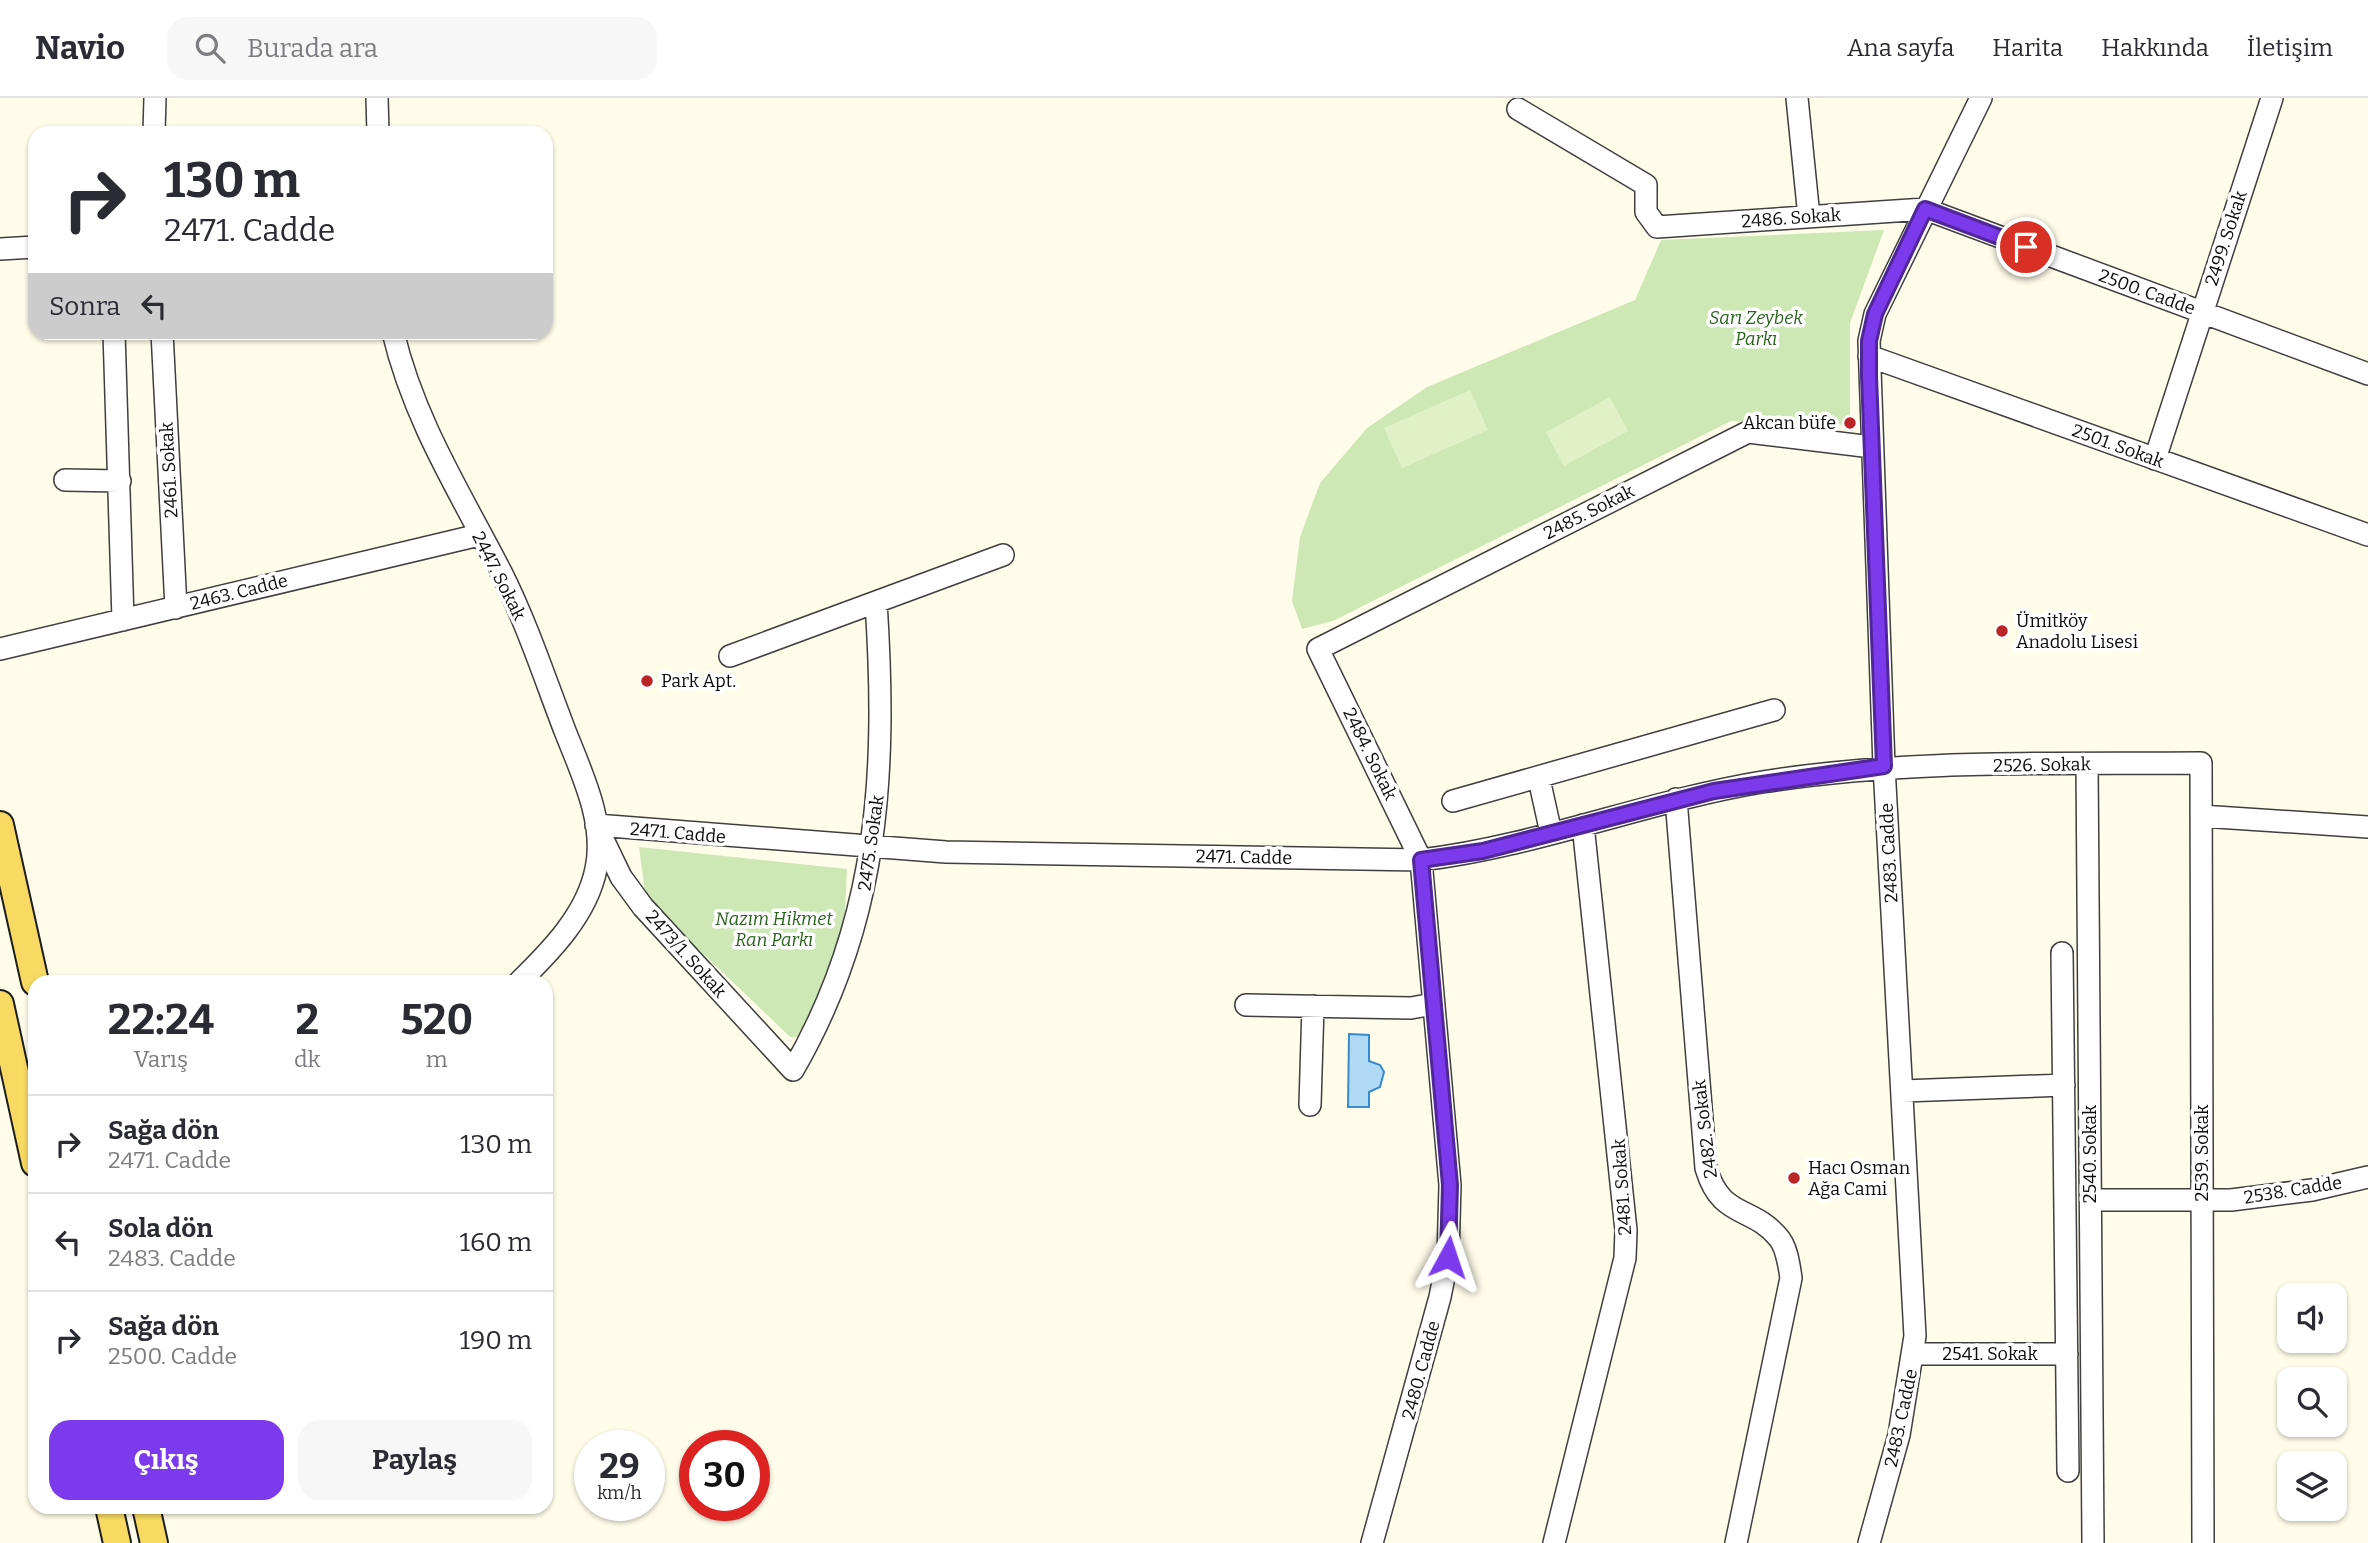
<!DOCTYPE html>
<html lang="tr">
<meta charset="utf-8">
<style>
body{margin:0;font-family:Bitter,serif;background:#f7f7f7;color:#2b2b33;height:100vh;display:flex;flex-direction:column;font-size:26px;white-space:nowrap}
*{box-sizing:border-box;margin:0}
p{font-size:23px;color:#7c7c81}
.icon{flex:none;width:38px;height:38px;fill:none;stroke:currentColor;stroke-width:2;stroke-linecap:round;stroke-linejoin:round}
.map{position:relative;flex:1;overflow:hidden}
.drawer{position:absolute;left:28px;top:877px;width:525px;height:539px;display:flex;flex-direction:column;background:#fff;border-radius:21px;box-shadow:0 2px 5px #0004}
.drawer>*{flex:none}
.guide{position:absolute;left:28px;top:28px;width:525px;height:214px;border-radius:21px;box-shadow:0 2px 5px #0004;background:#fff;color:#2b2b33;overflow:hidden}
.buttons{position:absolute;left:2277px;top:1185px;display:grid;gap:14px}
.buttons a{display:grid;place-items:center;width:70px;height:70px;border-radius:14px;background:#fff;box-shadow:0 2px 5px #0004;font-size:35px}
.speed{position:absolute;left:574px;top:1332px;display:flex;gap:14px;font-size:35px;font-weight:700;text-align:center}
.speed>*{display:grid;place-content:center;width:91px;height:91px;border-radius:50%;background:#fff;box-shadow:0 2px 5px #0004;line-height:1}
.speed small{font-size:18px;font-weight:400}
.speed .limit{border:10px solid #d22;background:#fff;color:#111}
.pin{position:absolute;display:grid;place-items:center;width:60px;height:60px;color:#fff;margin:-30px;border:4px solid #fff;border-radius:50%;box-shadow:0 2px 7px #0007}
.me{position:absolute;width:77px;margin:-38px;rotate:5deg;stroke-linejoin:round;filter:drop-shadow(0 0 5px #0008)}
.turn{display:flex;align-items:center;gap:24px;height:147px;padding:0 21px;font-size:32px}
.turn .icon{width:91px;height:91px;stroke-width:2.5}
.turn b{display:block;font-size:49px;line-height:60px}
.then{display:flex;align-items:center;height:66px;padding:0 21px;background:#0003;gap:14px;font-size:26px}
.eta{display:flex;justify-content:space-evenly;align-items:center;height:119px;text-align:center}
.eta b{font-size:42px;font-weight:700;line-height:49px}
.action{display:flex;gap:14px;margin-top:auto;padding:14px 21px}
.action a{flex:1;height:80px;border-radius:21px;background:#7c3aed;color:#fff;font-size:28px;font-weight:700;line-height:80px;text-align:center}
.action a+a{background:#f7f7f7;color:#2b2b33}
ul{padding:0;list-style:none}
li{display:flex;align-items:center;gap:21px;height:98px;padding:0 21px;border-top:2px solid #e1e1e2}
li div{flex:1}
li b{display:block;font-size:26px}
li em{font-style:normal}
header{display:flex;align-items:center;gap:42px;box-sizing:border-box;height:98px;padding:0 35px;background:#fff;border-bottom:2px solid #e1e1e2}
header strong{font-size:33px}
nav{display:flex;gap:38px;margin-inline-start:auto;font-size:24px}
.search{width:490px;height:63px;background:#f7f7f7;display:flex;align-items:center;gap:18px;box-sizing:border-box;padding:0 24px;border-radius:21px;color:#7c7c81;font-size:26px}
.map>svg:first-child{display:block}
.green{fill:#cee8b5}
.pitch{fill:#e0f0c7}
.water{fill:#b0d9f6;stroke:#378bcc;stroke-width:2}
.lines{fill:none;stroke-linecap:round;stroke-linejoin:round}
.minor-casing{stroke:#3f3f3f;stroke-width:24}
.major-casing{stroke:#1d1d1d;stroke-width:30}
.minor{stroke:#fff;stroke-width:21}
.major{stroke:#f8d961;stroke-width:26}
.route-casing{stroke:#51269a;stroke-width:18}
.route{stroke:#7c3aed;stroke-width:12}
.poi-dot{fill:#bb2526;stroke:#fff;stroke-width:2.5}
.labels{text-anchor:middle;dominant-baseline:central;stroke-width:7;stroke-linejoin:round;paint-order:stroke}
.street-label{font-size:18px;fill:#0c0c0c;stroke:#fff}
.park-label{font-size:18px;font-style:italic;fill:#29631d;stroke:#fff}
.poi-label{font-size:18px;fill:#0c0c0c;stroke:#fff;text-anchor:start}
</style>
<header>
<strong>Navio</strong>
<div class="search"><svg class="icon" aria-label="search" viewBox="0 0 24 24"><circle cx="10" cy="10" r="6"/><path d="M15 15l6 6"/></svg>Burada ara</div>
<nav><a>Ana sayfa</a><a>Harita</a><a>Hakkında</a><a>İletişim</a></nav>
</header>
<div class="map">
<svg width="2368" height="1445" viewBox="0 0 2368 1445">
<rect width="100%" height="100%" fill="#fffcea"/>
<path class="green" d="M 1884,132 L 1850,225 L 1850,327 L 1731,323 L 1333,523 L 1302,531 L 1292,503 L 1300,439 L 1320,385 L 1367,330 L 1427,289 L 1635,202 L 1661,142 Z
M 639,749 L 847,771 L 845,814 L 839,857 L 799,939 L 790,939 L 664,818 L 645,794 Z"/>
<path class="pitch" d="M 1470,292 L 1488,332 L 1402,370 L 1384,330 Z
M 1610,299 L 1628,333 L 1564,368 L 1546,334 Z"/>
<path class="water" d="M 1349,936 L 1369,937 L 1369,963 L 1380,967 L 1384,974 L 1380,989 L 1369,994 L 1369,1009 L 1348,1009 Z"/>
<g class="lines">
<defs>
<path id="minor" d="M 377,0 L 378,35
M 1797,0 L 1809,119
M 1518,11 L 1646,87 L 1646,114 L 1657,129 L 1925,111 L 2368,276
M 154,35 L 155,0
M 0,151 L 35,149
M 114,234 L 123,522
M 162,234 L 176,510
M 393,234 C 414,323 461,396 502,476 C 527,526 545,581 565,633 C 582,676 606,725 596,771 C 587,816 551,853 519,884
M 1869,258 L 2368,437
M 2155,361 L 2272,0
M 65,382 L 120,383
M 0,551 L 479,437
M 730,558 L 1003,457
M 2087,666 L 2093,1445
M 1539,681 L 1551,735
M 1676,701 L 1706,1070 C 1721,1121 1751,1107 1778,1139 C 1787,1149 1789,1167 1791,1180 L 1736,1445
M 1453,703 L 1774,612
M 2201,718 L 2368,729
M 596,727 L 946,754 L 1421,762 C 1538,748 1647,703 1762,684 C 1907,661 2054,666 2201,665 L 2203,1445
M 596,727 L 621,779 L 643,809 L 793,972 C 880,822 887,672 876,504
M 2062,855 L 2068,1373
M 1246,907 L 1411,910 L 1433,906
M 1903,993 L 2064,987
M 1310,1007 L 1313,908
M 2091,1102 L 2231,1102 L 2312,1092 L 2368,1079
M 1914,1256 L 2067,1256
M 1372,1445 L 1440,1199 L 1448,1159 L 1450,1087 L 1421,762 L 1318,551 L 1748,334 L 1872,349
M 1554,1445 L 1625,1160 L 1626,1132 L 1583,727
M 1869,1445 L 1899,1337 L 1915,1238 L 1884,668 L 1869,243 L 1875,216 L 1981,0"/>
<path id="major" d="M 0,727 L 35,884
M 0,906 L 35,1065
M 109,1409 L 117,1445
M 146,1409 L 154,1445"/>
</defs>
<use href="#minor" class="minor-casing"/>
<use href="#major" class="major-casing"/>
<use href="#minor" class="minor"/>
<use href="#major" class="major"/>
</g>
<g class="lines">
<defs>
<path id="route" d="M 1448,1159 L 1450,1087 L 1421,762 L 1483,753 L 1714,693 L 1884,668 L 1869,278 L 1869,243 L 1875,216 L 1925,111 L 2026,149"/>
</defs>
<use href="#route" class="route-casing"/>
<use href="#route" class="route"/>
</g>
<g class="poi-dot">
<circle cx="1850" cy="325" r="7"/>
<circle cx="2002" cy="533" r="7"/>
<circle cx="647" cy="583" r="7"/>
<circle cx="1794" cy="1080" r="7"/>
</g>
<g class="labels">
<g class="street-label">
<text transform="translate(1791 120) rotate(-4)">2486. Sokak</text>
<text transform="translate(2226 140) rotate(-72)">2499. Sokak</text>
<text transform="translate(2147 194) rotate(20)">2500. Cadde</text>
<text transform="translate(2118 348) rotate(20)">2501. Sokak</text>
<text transform="translate(169 372) rotate(-93)">2461. Sokak</text>
<text transform="translate(1589 414) rotate(-27)">2485. Sokak</text>
<text transform="translate(499 478) rotate(63)">2447. Sokak</text>
<text transform="translate(239 494) rotate(-14)">2463. Cadde</text>
<text transform="translate(1370 656) rotate(64)">2484. Sokak</text>
<text transform="translate(2042 667) rotate(-1)">2526. Sokak</text>
<text transform="translate(678 735) rotate(5)">2471. Cadde</text>
<text transform="translate(871 745) rotate(-82)">2475. Sokak</text>
<text transform="translate(1889 755) rotate(-93)">2483. Cadde</text>
<text transform="translate(1244 759) rotate(1)">2471. Cadde</text>
<text transform="translate(686 856) rotate(48)">2473/1. Sokak</text>
<text transform="translate(1705 1031) rotate(-97)">2482. Sokak</text>
<text transform="translate(2202 1055) rotate(-90)">2539. Sokak</text>
<text transform="translate(2090 1056) rotate(-90)">2540. Sokak</text>
<text transform="translate(1622 1089) rotate(-94)">2481. Sokak</text>
<text transform="translate(2293 1092) rotate(-9)">2538. Cadde</text>
<text x="1990" y="1256">2541. Sokak</text>
<text transform="translate(1421 1272) rotate(-75)">2480. Cadde</text>
<text transform="translate(1901 1320) rotate(-78)">2483. Cadde</text>
</g>
<g class="park-label">
<text x="1756" y="220">Sarı Zeybek<tspan x="1756" dy="21">Parkı</tspan></text>
<text x="774" y="821">Nazım Hikmet<tspan x="774" dy="21">Ran Parkı</tspan></text>
</g>
<g class="poi-label">
<text x="1836" y="325" text-anchor="end">Akcan büfe</text>
<text x="2016" y="523">Ümitköy<tspan x="2016" dy="21">Anadolu Lisesi</tspan></text>
<text x="661" y="583">Park Apt.</text>
<text x="1808" y="1070">Hacı Osman<tspan x="1808" dy="21">Ağa Cami</tspan></text>
</g>
</g>
</svg>
<div class="buttons">
<a><svg class="icon" aria-label="sound" viewBox="0 0 24 24"><path d="M4 9h4l5-4v14l-5-4H4zM17 9q2 3 0 6"/></svg></a>
<a><svg class="icon" aria-label="search" viewBox="0 0 24 24"><circle cx="10" cy="10" r="6"/><path d="M15 15l6 6"/></svg></a>
<a><svg class="icon" aria-label="layers" viewBox="0 0 24 24"><path d="M12 4l9 5-9 5-9-5zM3 14l9 5 9-5"/></svg></a>
</div>
<div class="speed"><div>29<small>km/h</small></div><div class="limit">30</div></div>
<div class="pin" style="left:2026px;top:149px;background:#d93025"><svg class="icon" aria-label="arrive" viewBox="0 0 24 24"><path d="M6 21V4h12l-3 4 3 4H6"/></svg></div>
<svg class="me" style="left:1448px;top:1159px" viewBox="-20 -20 40 40"><path d="M0-17L14 15 0 8-14 15z" fill="#7c3aed" stroke="#fff" stroke-width="4"/></svg>
<div class="guide">
<div class="turn"><svg class="icon" aria-label="right" viewBox="0 0 24 24"><path d="M7 20v-9h11M14 6l5 5-5 5"/></svg><div><b>130 m</b>2471. Cadde</div></div>
<div class="then">Sonra<svg class="icon" aria-label="left" viewBox="0 0 24 24"><path d="M17 20v-9H6M10 6l-5 5 5 5"/></svg></div>
</div>
<section class="drawer">
<div class="eta">
<div><b>22:24</b><p>Varış</p></div>
<div><b>2</b><p>dk</p></div>
<div><b>520</b><p>m</p></div>
</div>
<ul>
<li><svg class="icon" aria-label="right" viewBox="0 0 24 24"><path d="M7 20v-9h11M14 6l5 5-5 5"/></svg><div><b>Sağa dön</b><p>2471. Cadde</p></div><em>130 m</em></li>
<li><svg class="icon" aria-label="left" viewBox="0 0 24 24"><path d="M17 20v-9H6M10 6l-5 5 5 5"/></svg><div><b>Sola dön</b><p>2483. Cadde</p></div><em>160 m</em></li>
<li><svg class="icon" aria-label="right" viewBox="0 0 24 24"><path d="M7 20v-9h11M14 6l5 5-5 5"/></svg><div><b>Sağa dön</b><p>2500. Cadde</p></div><em>190 m</em></li>
</ul>
<div class="action"><a>Çıkış</a><a>Paylaş</a></div>
</section>
</div>
